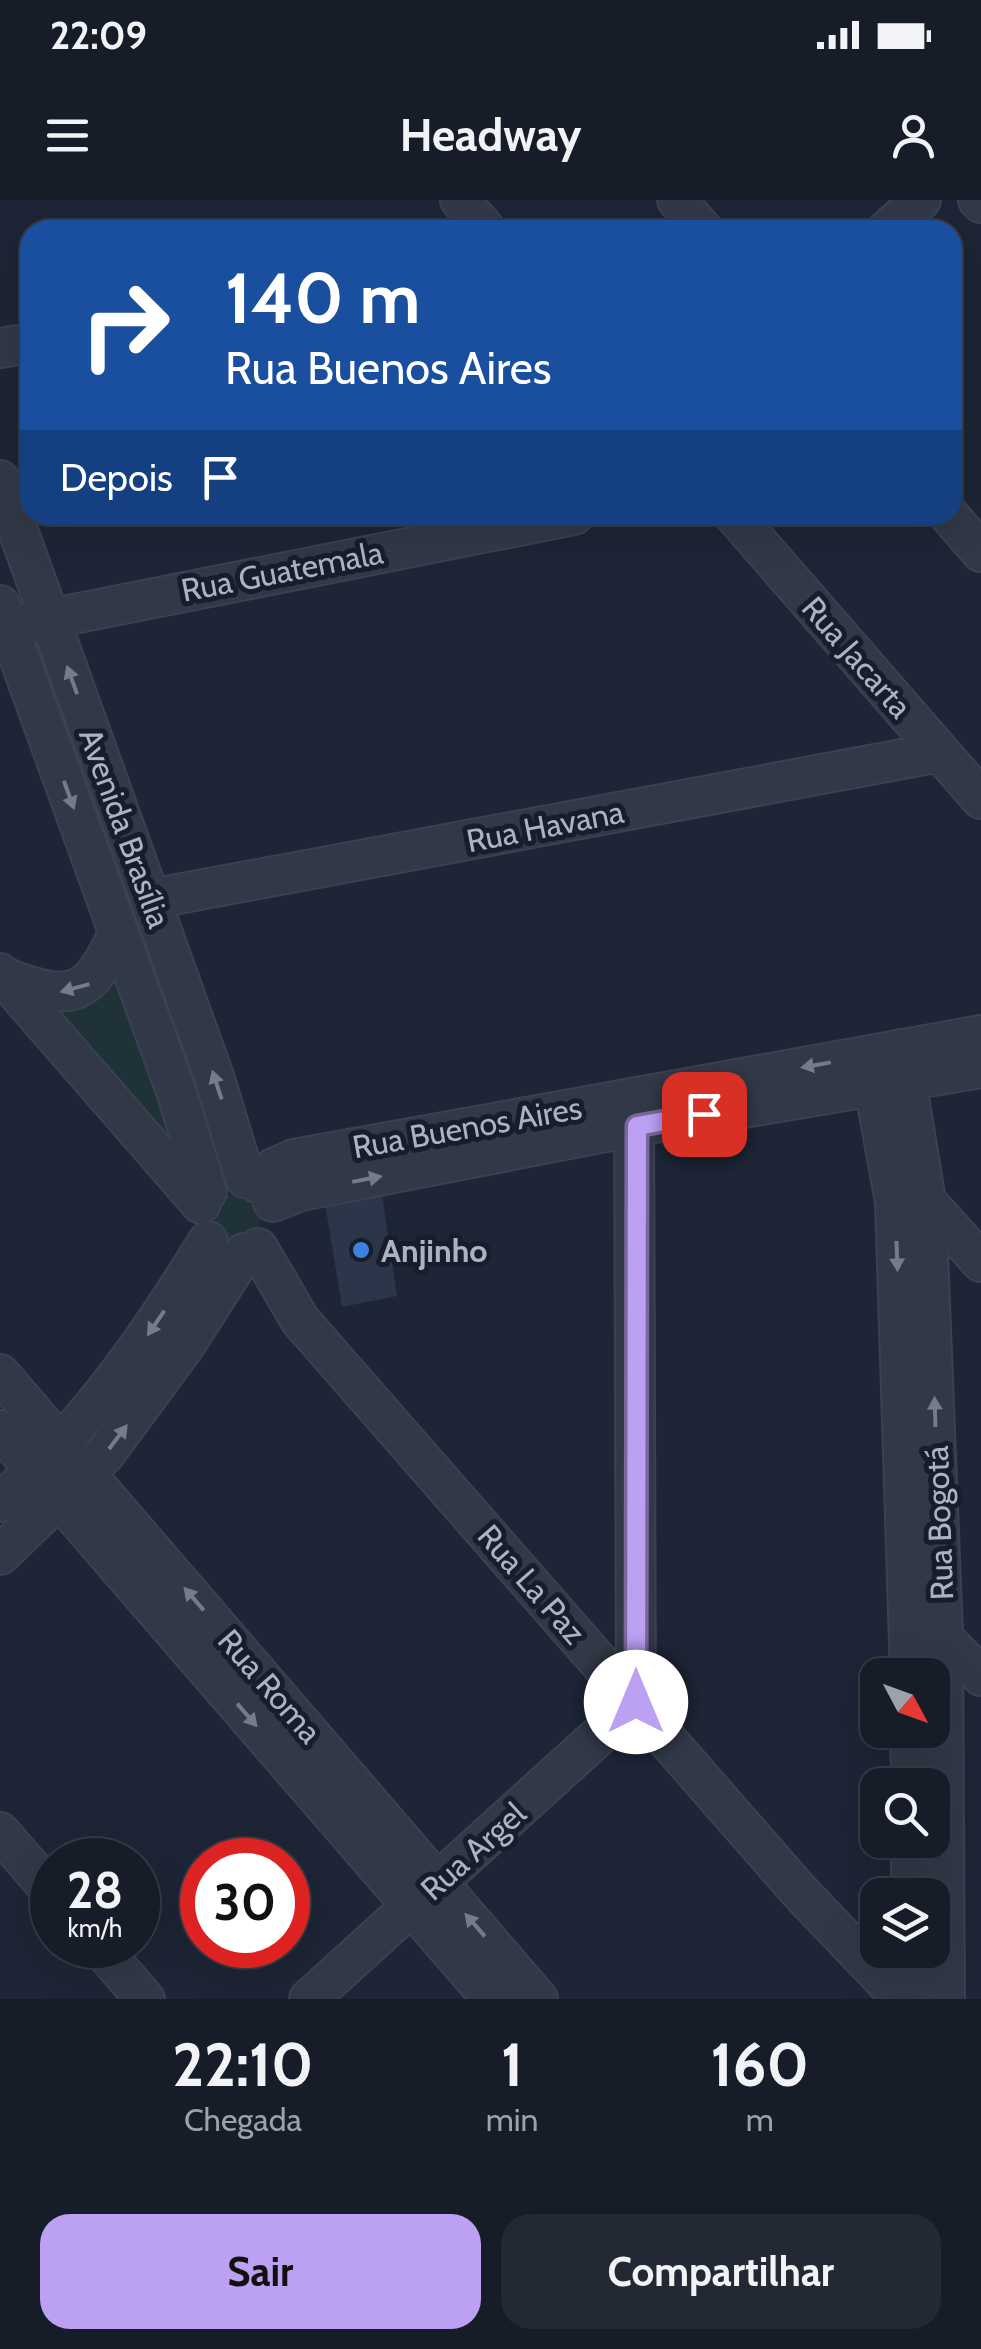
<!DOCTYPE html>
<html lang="pt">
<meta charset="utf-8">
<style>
body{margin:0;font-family:Cabin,sans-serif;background:#232934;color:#f1f3f6;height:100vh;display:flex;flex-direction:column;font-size:38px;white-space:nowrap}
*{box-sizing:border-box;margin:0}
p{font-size:32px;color:#9ea1a8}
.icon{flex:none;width:55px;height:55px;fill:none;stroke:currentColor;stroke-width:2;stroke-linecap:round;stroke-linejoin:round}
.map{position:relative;height:1799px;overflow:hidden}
.side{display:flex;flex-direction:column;background:#161c28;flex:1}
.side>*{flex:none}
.guide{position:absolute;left:20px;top:20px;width:942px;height:305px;border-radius:30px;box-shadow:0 10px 40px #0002,0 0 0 2px #353a45;background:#1a4fa0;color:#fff;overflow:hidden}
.needle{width:65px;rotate:131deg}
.buttons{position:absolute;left:860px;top:1458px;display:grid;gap:20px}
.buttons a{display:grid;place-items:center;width:90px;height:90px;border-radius:20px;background:#161c28;box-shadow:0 10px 40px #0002,0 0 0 2px #353a45;font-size:50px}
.speed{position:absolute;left:30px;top:1638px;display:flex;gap:20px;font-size:50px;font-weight:700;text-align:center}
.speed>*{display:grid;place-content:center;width:130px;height:130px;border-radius:50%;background:#161c28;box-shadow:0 10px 40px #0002,0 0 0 2px #353a45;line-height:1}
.speed small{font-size:25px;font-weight:400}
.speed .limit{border:15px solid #d22;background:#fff;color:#111}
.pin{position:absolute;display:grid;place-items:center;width:85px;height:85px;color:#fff;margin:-42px;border-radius:20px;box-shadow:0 5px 15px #0006}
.me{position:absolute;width:110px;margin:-55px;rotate:0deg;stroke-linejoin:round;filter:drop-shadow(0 0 8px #0008)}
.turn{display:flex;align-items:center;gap:35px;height:210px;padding:0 40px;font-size:45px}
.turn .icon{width:130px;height:130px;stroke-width:2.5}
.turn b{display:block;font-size:70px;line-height:85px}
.then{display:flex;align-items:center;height:95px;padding:0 40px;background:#0003;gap:20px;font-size:38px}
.eta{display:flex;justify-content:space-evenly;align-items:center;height:170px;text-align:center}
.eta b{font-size:60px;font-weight:800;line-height:70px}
.primary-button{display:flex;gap:20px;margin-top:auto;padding:20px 40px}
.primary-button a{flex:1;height:115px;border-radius:30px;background:#bca0f2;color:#111;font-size:40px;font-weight:800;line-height:115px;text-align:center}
.primary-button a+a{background:#232934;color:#f1f3f6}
.status{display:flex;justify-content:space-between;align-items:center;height:70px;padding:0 50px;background:#161c28;direction:ltr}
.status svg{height:28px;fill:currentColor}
header{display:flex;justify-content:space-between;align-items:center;height:130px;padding:0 40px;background:#161c28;font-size:45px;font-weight:800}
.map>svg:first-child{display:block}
.green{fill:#1f3237}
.building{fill:#2c364a}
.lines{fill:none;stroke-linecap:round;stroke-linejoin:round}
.minor-casing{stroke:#3a4150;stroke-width:42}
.minor{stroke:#313847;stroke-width:38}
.oneway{fill:#747b8c}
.route-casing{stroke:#7a689d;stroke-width:25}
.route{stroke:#bca0f2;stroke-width:18}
.shop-dot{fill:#3f7fe0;stroke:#171d2b;stroke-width:4}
.labels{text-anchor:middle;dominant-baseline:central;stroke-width:10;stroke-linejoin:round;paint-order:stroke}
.street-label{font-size:32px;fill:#aab2c4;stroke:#171d2b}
.poi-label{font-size:32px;font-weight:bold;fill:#aab2c4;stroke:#171d2b;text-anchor:start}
</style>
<div class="status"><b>22:09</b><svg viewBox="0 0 49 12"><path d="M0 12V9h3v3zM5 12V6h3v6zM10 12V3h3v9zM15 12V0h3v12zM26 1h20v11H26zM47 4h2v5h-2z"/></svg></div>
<header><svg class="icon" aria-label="menu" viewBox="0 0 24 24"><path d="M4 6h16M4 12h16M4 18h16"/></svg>Headway<svg class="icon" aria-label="person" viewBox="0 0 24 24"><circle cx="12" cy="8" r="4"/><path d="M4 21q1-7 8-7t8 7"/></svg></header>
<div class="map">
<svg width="981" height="1799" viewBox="0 0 981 1799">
<rect width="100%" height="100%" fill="#1d2536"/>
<path class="green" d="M 117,770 L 188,966 L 38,799 Z
M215 1016a23 23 0 1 1 46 0a23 23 0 1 1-46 0Z"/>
<path class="building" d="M 382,994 L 397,1096 L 342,1107 L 325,1004 Z"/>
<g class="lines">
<defs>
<path id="minor" d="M 460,0 L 486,30
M 677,0 L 703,30
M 978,0 L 981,3
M 887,30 L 921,0
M 0,148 L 30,143
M 0,280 L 215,879 L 245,978
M 734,315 L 981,599
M 949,315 L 981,352
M 0,405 L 177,894 L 207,992
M 28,423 L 574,315
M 151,699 L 940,552
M 0,773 L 201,1004
M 2,776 C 69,803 90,799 118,732
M 901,849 L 926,1001 L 943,1435 L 945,1799
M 870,864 L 895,1002 L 910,1475
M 257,983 L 273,968 L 294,959 L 981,835
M 918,1001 L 926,1001 L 981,1062
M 273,1002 L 301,991 L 637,926 L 981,868
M 258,1048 L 300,1120 L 800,1692 L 902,1799
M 0,1174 L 538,1799
M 0,1230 L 492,1799
M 0,1302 C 86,1228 149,1137 208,1041
M 0,1355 L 105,1254 L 186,1144 L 244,1053
M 933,1428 L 981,1476
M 910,1530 L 911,1585
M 0,1632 L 52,1692
M 911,1640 L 911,1695
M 98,1745 L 145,1799
M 912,1750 L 912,1799
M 309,1799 L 636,1502 L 634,897"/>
</defs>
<use href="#minor" class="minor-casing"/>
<use href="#minor" class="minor"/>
</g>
<defs><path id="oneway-solid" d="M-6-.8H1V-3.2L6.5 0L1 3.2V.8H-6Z" transform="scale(2.5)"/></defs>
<g class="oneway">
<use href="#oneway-solid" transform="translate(72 480) rotate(-110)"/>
<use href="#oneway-solid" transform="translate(69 595) rotate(70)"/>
<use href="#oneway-solid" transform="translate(75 788) rotate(165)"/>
<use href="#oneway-solid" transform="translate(816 865) rotate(170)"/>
<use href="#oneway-solid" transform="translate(217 885) rotate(-108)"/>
<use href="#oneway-solid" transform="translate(367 979) rotate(-11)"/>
<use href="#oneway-solid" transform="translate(897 1056) rotate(88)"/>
<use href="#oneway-solid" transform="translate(156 1123) rotate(124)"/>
<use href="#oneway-solid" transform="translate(935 1212) rotate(-92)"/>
<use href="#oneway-solid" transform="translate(118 1237) rotate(-53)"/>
<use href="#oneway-solid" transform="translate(194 1399) rotate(-131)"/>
<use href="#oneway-solid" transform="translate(247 1515) rotate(49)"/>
<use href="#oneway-solid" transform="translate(475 1725) rotate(-131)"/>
</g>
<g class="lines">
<defs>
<path id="route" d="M 636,1502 L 637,926 L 704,914"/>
</defs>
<use href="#route" class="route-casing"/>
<use href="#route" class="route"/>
</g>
<circle class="shop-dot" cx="361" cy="1050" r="10"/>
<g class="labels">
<g class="street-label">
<text transform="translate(282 371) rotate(-11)">Rua Guatemala</text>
<text transform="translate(857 457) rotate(49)">Rua Jacarta</text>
<text transform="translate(545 626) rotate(-11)">Rua Havana</text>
<text transform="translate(125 628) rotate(70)">Avenida Brasília</text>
<text transform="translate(467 927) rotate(-10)">Rua Buenos Aires</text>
<text transform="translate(939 1323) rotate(-92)">Rua Bogotá</text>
<text transform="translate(532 1384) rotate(49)">Rua La Paz</text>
<text transform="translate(270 1486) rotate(49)">Rua Roma</text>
<text transform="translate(473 1651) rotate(-42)">Rua Argel</text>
</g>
<g class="poi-label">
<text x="381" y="1050">Anjinho</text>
</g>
</g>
</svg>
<div class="buttons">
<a><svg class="needle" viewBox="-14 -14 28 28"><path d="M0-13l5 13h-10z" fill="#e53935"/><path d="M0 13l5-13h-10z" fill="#9ea1a8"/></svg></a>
<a><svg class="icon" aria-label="search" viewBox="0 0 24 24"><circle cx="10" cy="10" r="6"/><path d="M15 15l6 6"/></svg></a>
<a><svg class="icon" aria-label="layers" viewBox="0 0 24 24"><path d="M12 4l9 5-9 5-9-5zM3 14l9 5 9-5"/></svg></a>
</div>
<div class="speed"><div>28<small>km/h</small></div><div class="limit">30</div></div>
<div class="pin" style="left:704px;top:914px;background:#d93025"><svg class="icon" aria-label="arrive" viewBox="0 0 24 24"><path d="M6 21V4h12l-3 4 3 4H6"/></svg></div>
<svg class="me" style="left:636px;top:1502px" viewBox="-20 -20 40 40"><circle r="19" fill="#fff"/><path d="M0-13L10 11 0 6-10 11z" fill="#bca0f2"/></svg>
<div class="guide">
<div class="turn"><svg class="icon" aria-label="right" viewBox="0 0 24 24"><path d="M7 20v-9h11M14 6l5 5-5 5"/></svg><div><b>140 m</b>Rua Buenos Aires</div></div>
<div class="then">Depois<svg class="icon" aria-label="arrive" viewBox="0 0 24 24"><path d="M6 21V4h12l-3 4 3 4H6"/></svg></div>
</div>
</div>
<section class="side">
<div class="eta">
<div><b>22:10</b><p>Chegada</p></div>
<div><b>1</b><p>min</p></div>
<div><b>160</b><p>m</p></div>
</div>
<div class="primary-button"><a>Sair</a><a>Compartilhar</a></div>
</section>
